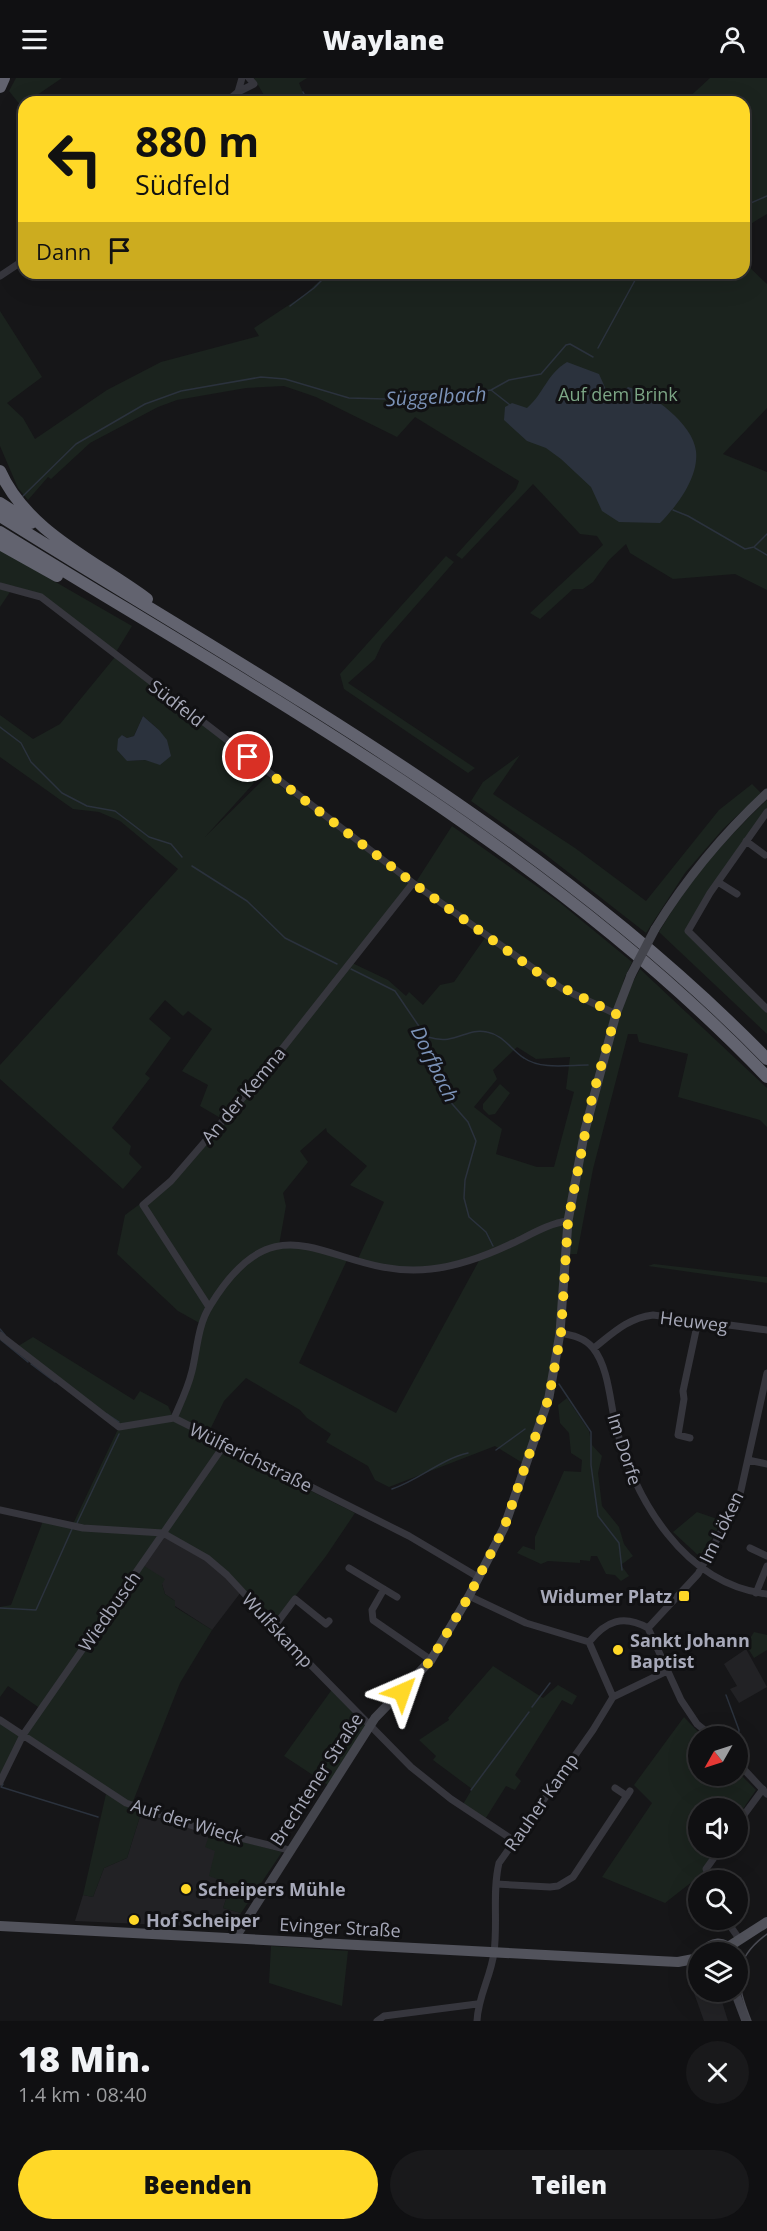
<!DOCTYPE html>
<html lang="de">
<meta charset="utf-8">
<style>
body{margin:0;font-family:"Open Sans",sans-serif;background:#19191b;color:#f1f3f6;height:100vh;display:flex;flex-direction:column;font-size:22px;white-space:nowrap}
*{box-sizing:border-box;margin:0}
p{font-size:20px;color:#9c9d9f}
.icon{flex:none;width:33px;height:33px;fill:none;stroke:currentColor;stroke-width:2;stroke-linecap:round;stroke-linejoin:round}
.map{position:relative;height:1943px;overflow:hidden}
.panel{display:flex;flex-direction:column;background:#101012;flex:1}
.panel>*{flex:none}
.hud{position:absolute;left:18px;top:18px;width:732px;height:183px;border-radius:18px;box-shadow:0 6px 24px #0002,0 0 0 2px #303032;background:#ffd827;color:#111;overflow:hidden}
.needle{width:39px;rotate:231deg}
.buttons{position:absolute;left:688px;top:1648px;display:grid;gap:12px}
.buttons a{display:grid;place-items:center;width:60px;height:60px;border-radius:50%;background:#101012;box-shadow:0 6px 24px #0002,0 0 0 2px #303032;font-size:30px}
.pin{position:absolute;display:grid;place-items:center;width:51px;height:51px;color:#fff;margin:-26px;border:3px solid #fff;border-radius:50%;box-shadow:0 2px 6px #0007}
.me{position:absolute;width:66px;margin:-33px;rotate:43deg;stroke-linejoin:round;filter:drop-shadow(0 0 4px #0008)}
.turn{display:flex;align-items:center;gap:21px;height:126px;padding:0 18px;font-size:27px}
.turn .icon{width:78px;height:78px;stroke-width:2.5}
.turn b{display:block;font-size:42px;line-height:51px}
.then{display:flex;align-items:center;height:57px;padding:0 18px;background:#0003;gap:12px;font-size:22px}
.round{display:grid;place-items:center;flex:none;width:63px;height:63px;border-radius:32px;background:#19191b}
.overview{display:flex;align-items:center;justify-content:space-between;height:102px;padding:0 18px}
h1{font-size:36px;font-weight:800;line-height:45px}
.action{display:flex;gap:12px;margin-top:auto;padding:12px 18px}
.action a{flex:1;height:69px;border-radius:36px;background:#ffd827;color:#111;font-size:24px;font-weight:800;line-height:69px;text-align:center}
.action a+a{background:#19191b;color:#f1f3f6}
header{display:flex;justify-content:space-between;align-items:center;height:78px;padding:0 18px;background:#101012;font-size:27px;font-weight:800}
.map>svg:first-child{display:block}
.built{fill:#222225}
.green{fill:#1b231e;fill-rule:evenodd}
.water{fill:#2b323d}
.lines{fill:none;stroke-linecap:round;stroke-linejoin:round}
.stream{stroke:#2b323d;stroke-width:1.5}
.street{stroke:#36363d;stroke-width:7}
.secondary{stroke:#44454d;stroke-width:9}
.primary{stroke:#52535c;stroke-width:10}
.highway{stroke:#62636f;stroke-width:12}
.tram{stroke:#494a52;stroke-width:1.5}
.secondary-bridge{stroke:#44454d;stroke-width:9}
.route{stroke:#ffd827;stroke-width:10;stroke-dasharray:0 18}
.poi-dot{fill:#ffd827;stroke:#111113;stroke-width:2}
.labels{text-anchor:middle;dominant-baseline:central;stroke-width:6;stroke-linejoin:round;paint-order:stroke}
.park-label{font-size:18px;fill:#7ca585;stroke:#111113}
.street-label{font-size:18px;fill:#a7a9b9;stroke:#111113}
.poi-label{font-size:18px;font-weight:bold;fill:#a7a9b9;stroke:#111113;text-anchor:start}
.water-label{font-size:20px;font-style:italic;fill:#7b92b7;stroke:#111113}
</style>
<header><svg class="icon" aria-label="menu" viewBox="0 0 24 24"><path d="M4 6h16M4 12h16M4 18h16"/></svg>Waylane<svg class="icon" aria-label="person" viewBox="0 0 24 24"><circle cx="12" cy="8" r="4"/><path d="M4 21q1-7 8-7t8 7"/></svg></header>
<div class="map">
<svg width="767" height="1943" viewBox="0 0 767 1943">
<rect width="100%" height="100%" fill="#161618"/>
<path class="built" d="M 164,1459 L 207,1482 L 241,1514 L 212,1552 L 175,1528 L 175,1523 L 165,1516 L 162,1506 L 141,1486 Z
M 746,1571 L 767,1609 L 739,1625 L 730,1611 L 737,1608 L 724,1586 Z
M 141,1735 L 210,1755 L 231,1806 L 223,1830 L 241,1835 L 231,1850 L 75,1843 L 83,1817 L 93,1819 L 104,1790 L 127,1780 Z
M 699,1902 L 699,1914 L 719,1914 L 728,1943 L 704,1943 L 694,1915 Z"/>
<path class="green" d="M 16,0 L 62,0 L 21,28 L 9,13 Z
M 254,0 L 307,0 L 299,5 L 307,24 L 268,24 Z
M 710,0 L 767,0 L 767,136 L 744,150 L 744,24 L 684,24 Z
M 744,184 L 767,206 L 767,330 L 723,376 L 767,394 L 767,512 L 735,496 L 673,501 L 630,475 L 626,466 L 609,482 L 593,504 L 583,511 L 573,511 L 540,541 L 530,535 L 603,467 L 597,458 L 580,456 L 533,406 L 462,481 L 456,477 L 516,411 L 519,403 L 415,339 L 397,359 L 316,319 L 284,308 L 246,310 L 177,322 L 158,329 L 90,365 L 51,401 L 48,399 L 28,422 L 18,410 L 0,368 L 0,233 L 42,299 L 7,325 L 23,340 L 35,361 L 107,312 L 161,284 L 259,258 L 254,250 L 304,217 L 328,195 L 744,195 Z
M 0,472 L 132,548 L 116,574 L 41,517 L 14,508 L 0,529 Z
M 446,478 L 454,484 L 382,566 L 375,581 L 348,605 L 475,690 L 468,695 L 344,611 L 340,596 Z
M 115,579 L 264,694 L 205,759 L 267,698 L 414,809 L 350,884 L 388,902 L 406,918 L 409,914 L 423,927 L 440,907 L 454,904 L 487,857 L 562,909 L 416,804 L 452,748 L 559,824 L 632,884 L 624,901 L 617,933 L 640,891 L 767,1010 L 767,1049 L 760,1042 L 678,1019 L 688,976 L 639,964 L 637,956 L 628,956 L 593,1091 L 577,1176 L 568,1176 L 548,1319 L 526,1387 L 495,1368 L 389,1409 L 375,1402 L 368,1388 L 326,1364 L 331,1356 L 307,1340 L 300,1332 L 246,1300 L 224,1323 L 206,1360 L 355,1435 L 326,1478 L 273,1547 L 228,1496 L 163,1451 L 141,1486 L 165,1501 L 162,1506 L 165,1516 L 175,1523 L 175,1529 L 212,1552 L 180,1605 L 132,1726 L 23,1657 L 0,1704 L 0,1642 L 23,1657 L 41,1631 L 8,1608 L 0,1619 L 0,1529 L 11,1527 L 43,1443 L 73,1446 L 119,1349 L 15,1270 L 33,1259 L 134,1322 L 140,1313 L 168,1328 L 173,1339 L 186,1315 L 203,1247 L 178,1233 L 117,1176 L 125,1137 L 171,1103 L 224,1042 L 200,1028 L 208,1007 L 182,993 L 212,951 L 188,933 L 183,938 L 165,922 L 149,941 L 171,960 L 145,996 L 150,1000 L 112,1050 L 131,1068 L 129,1076 L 142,1089 L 123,1111 L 0,1001 L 0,987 L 178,791 L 120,743 L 99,734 L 73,731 L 0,679 L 0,637 L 33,661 L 60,646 ZM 143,638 L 159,652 L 160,686 L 145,682 L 127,683 L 122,657 L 127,660 L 134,658 ZM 517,969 L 536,981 L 570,979 L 566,1011 L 574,1014 L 554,1089 L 537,1089 L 496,1076 L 502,1051 L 474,1029 L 497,1001 L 493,992 ZM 326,1050 L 327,1054 L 367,1088 L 350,1107 L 384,1124 L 357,1183 L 420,1192 L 481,1179 L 396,1335 L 299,1285 L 348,1180 L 297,1168 L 279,1167 L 286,1128 L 283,1115 L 308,1084 L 300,1073 Z
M 520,677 L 493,716 L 575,770 L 646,823 L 719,732 L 752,706 L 761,715 L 723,751 L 685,795 L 646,855 L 541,773 L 471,723 L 483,704 Z
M 767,722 L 767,734 L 688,853 L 767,931 L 767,956 L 659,854 C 688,804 725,761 767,722 Z
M 500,1006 L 510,1015 L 495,1036 L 489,1037 L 483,1031 L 483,1026 Z
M 654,1186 L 767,1199 L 767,1205 L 648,1188 Z
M 567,1320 L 589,1353 L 592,1367 L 602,1378 L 598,1395 L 602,1428 L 619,1449 L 624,1466 L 633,1478 L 621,1487 L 629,1498 L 621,1503 L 615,1497 L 606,1496 L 597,1478 L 591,1478 L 590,1483 L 580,1482 L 580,1485 L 548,1483 L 541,1486 L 517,1475 L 523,1468 L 535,1472 L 535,1459 L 564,1393 L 581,1394 L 582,1382 L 571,1375 L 569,1355 L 560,1345 L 558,1327 Z
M 697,1434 L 723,1443 L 700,1479 L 673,1454 Z
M 754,1554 L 767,1557 L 767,1572 L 754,1580 L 746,1567 Z
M 493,1588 L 543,1620 L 558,1607 L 577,1618 L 572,1627 L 562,1622 L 515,1697 L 521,1703 L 515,1712 L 506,1708 L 484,1743 L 462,1728 L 472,1711 L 433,1682 L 436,1678 L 419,1662 L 449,1642 L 448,1640 Z
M 333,1610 L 370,1647 L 328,1707 L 284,1678 Z
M 684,1639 L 703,1659 L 699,1659 L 699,1698 L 738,1698 L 738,1694 L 756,1712 L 738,1738 L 738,1731 L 699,1731 L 699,1770 L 716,1770 L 702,1796 L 665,1825 L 602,1799 L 652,1725 L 634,1707 Z
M 106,1716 L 141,1735 L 127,1780 L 104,1790 L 93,1819 L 83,1817 Z
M 210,1755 L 282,1774 L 241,1835 L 223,1830 L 231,1806 L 209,1798 L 215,1773 L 205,1769 Z
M 271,1868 L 348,1873 L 342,1928 L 269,1905 Z"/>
<path class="water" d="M 567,284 L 599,296 L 607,314 L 617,319 L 628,309 C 652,315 693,346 696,373 C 699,399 677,428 660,445 L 619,444 L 602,433 L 591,409 L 561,381 L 546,370 L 527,363 L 504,342 L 505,329 L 512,325 L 527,330 C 545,314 546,297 567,284 Z
M 143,638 L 159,652 L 167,662 L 171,678 L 160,687 L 145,682 L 127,683 L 117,672 L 118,661 L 122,657 L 127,660 L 134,658 Z"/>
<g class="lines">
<path class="stream" d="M 303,14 L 308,24
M 744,128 L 767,118
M 290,228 L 314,210 L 329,195
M 598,270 L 639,195
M 491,312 L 509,302 L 541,296 L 566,267 L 570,266 L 593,279
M 23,418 L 76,366 L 145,326 L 181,313 L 261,299 L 285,301 L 349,320 L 423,322 L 491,312 L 510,327
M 673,432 L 688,438 L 745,471 L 754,469 L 767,456
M 755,470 L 767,477
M 0,649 L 21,665 L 31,684 L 62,715 L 87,728 L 115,733 L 149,759 L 171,766 L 182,779
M 192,788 L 247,823 L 285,860 L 337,886
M 351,891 L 395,913 L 429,963 L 431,982 L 447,1020 L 468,1044 L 476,1063 L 465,1102 L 464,1120 L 469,1139 L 486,1154 L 493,1168
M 428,959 C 456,968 466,949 487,954 C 504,957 511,972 524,980 C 541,992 569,987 588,987
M 0,1251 L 5,1257
M 1,1262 L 28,1284
M 31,1286 L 55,1304
M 559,1306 L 591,1354 L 591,1387 L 598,1438 L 619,1465 L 622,1492
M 107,1336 L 119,1344
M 496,1372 L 525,1351
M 392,1411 C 419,1402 441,1381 468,1375
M 77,1445 L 119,1356
M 0,1530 L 36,1532 L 72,1451
M 726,1617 L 739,1652 L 738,1664
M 532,1629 L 550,1605
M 3,1706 L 1,1709 L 98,1739
M 471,1712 L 529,1634"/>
<path class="street" d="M 238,14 L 242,0
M 226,24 L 238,14 L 254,6 L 249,0
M 0,198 L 24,182
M 0,508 L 41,519 L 413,805 L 561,910 L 616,936
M 767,734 L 710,815 L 688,853 L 767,931
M 746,763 L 765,777
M 718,804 L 737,816
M 209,1229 L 143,1127 L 171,1103 L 252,1009 L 413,805
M 560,1255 C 572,1257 585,1260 593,1270 C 609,1290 610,1325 616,1349 C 635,1422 684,1506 767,1516
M 0,1257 L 119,1349 L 174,1340 L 409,1458 L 478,1499
M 594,1270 C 613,1255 628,1240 653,1237 L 767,1252
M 174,1340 C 181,1324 188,1310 192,1293 C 197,1273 198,1246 210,1228 C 282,1109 333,1203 431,1191 C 459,1188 488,1177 513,1165 C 530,1157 549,1145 568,1143
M 690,1360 L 678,1357 L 684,1321 L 683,1313 L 698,1243
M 748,1382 L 767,1386
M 0,1432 L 83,1450 L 163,1455 L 207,1480 L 227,1497 L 298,1574 L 411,1689 L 451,1721 L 513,1762
M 750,1470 L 767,1478
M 349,1490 L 397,1519
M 384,1511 L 372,1532 L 373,1542 L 431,1582
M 756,1515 L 767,1488
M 469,1518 L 526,1545 L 589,1564
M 274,1549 L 295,1521 L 326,1546 L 329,1543
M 648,1550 L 698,1496 L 739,1421 L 767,1295
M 589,1564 C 606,1543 623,1536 648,1550 L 681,1622 L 697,1646 L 713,1659
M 589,1564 L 613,1619
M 613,1619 L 667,1593
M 0,1642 L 126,1725 L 196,1749 L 289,1772
M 738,1685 L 767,1716
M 0,1704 L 23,1657 L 225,1366
M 615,1710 L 627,1718
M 738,1745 L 763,1711
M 710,1803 L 706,1791 L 721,1770
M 496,1806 L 550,1809 L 558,1808 L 573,1799 L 630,1713
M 726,1842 L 740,1862
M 377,1943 L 384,1938 L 477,1926
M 477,1943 C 478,1918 491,1899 494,1874 C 498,1845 492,1814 499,1785 L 593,1652 L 613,1619"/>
<path class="secondary" d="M 655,851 C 687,799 723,756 767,715
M 235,1860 L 375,1640 L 431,1582 L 469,1518 L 504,1450 L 549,1319 L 560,1255 L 568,1143 L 585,1052 L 616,936 L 631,897
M 735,1914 L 746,1943"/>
<path class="primary" d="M 0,1848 L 658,1883 L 678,1884 L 699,1880
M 728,1869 L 767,1844
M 704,1875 C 711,1863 724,1862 732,1874"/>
<path class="highway" d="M 0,9 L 4,0
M 0,393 C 27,454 96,483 147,521
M 0,425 L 31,445
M 0,438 C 265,604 547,755 767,981
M 0,454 C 266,618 549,771 767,999
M 0,466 L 57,498"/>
<path class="tram" d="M 751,1943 C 736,1905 731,1882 767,1856"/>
<path class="secondary-bridge" d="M 631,897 L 655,851"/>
</g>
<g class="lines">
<path class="route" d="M 248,679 L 413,805 L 551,904 L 616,936 L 592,1020 L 568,1143 L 561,1255 L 549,1319 L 504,1450 L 469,1518 L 431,1582 L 402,1614"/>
</g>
<g class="poi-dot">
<rect x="678" y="1512" width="12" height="12" rx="3"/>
<circle cx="618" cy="1572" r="6"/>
<circle cx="186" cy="1811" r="6"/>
<circle cx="134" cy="1842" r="6"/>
</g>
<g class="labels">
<g class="park-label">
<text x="618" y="316">Auf dem Brink</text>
</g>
<g class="street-label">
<text transform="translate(177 625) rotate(38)">Südfeld</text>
<text transform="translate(243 1017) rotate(-50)">An der Kemna</text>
<text transform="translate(694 1243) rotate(7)">Heuweg</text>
<text transform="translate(625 1371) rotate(72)">Im Dorfe</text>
<text transform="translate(251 1379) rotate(26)">Wülferichstraße</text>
<text transform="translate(721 1449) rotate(-64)">Im Löken</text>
<text transform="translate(109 1533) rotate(-55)">Wiedbusch</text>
<text transform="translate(278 1552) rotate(47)">Wulfskamp</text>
<text transform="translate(316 1701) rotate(-57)">Brechtener Straße</text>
<text transform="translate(541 1724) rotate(-55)">Rauher Kamp</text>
<text transform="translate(187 1743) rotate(17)">Auf der Wieck</text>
<text transform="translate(340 1849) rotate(3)">Evinger Straße</text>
</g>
<g class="poi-label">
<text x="672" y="1518" text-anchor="end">Widumer Platz</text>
<text x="630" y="1562">Sankt Johann<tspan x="630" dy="21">Baptist</tspan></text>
<text x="198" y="1811">Scheipers Mühle</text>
<text x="146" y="1842">Hof Scheiper</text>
</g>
<g class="water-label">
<text transform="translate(436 318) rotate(-3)">Süggelbach</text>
<text transform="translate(435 986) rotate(64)">Dorfbach</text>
</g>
</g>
</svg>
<div class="buttons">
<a><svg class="needle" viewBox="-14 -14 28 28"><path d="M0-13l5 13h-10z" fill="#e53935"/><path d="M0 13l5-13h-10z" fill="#9c9d9f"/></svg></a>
<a><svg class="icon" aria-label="sound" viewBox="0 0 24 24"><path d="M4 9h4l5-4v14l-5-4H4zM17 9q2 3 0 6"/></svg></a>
<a><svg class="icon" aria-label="search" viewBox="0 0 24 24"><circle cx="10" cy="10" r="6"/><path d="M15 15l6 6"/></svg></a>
<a><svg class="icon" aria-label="layers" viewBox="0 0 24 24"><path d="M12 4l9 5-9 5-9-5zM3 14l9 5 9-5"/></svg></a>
</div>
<div class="pin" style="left:248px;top:679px;background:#d93025"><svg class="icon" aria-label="arrive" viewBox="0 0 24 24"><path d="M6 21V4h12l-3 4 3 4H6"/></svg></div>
<svg class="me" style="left:402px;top:1614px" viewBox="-20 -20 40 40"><path d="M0-17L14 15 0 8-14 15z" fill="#ffd827" stroke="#fff" stroke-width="4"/></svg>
<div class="hud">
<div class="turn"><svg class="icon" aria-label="left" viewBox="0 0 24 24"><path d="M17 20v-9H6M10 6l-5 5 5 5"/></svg><div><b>880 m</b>Südfeld</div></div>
<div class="then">Dann<svg class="icon" aria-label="arrive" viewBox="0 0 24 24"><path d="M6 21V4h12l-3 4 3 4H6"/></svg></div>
</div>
</div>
<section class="panel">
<div class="overview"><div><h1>18 Min.</h1><p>1.4 km · 08:40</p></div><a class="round"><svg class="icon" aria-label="close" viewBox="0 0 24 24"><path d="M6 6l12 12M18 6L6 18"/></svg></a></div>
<div class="action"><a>Beenden</a><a>Teilen</a></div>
</section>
